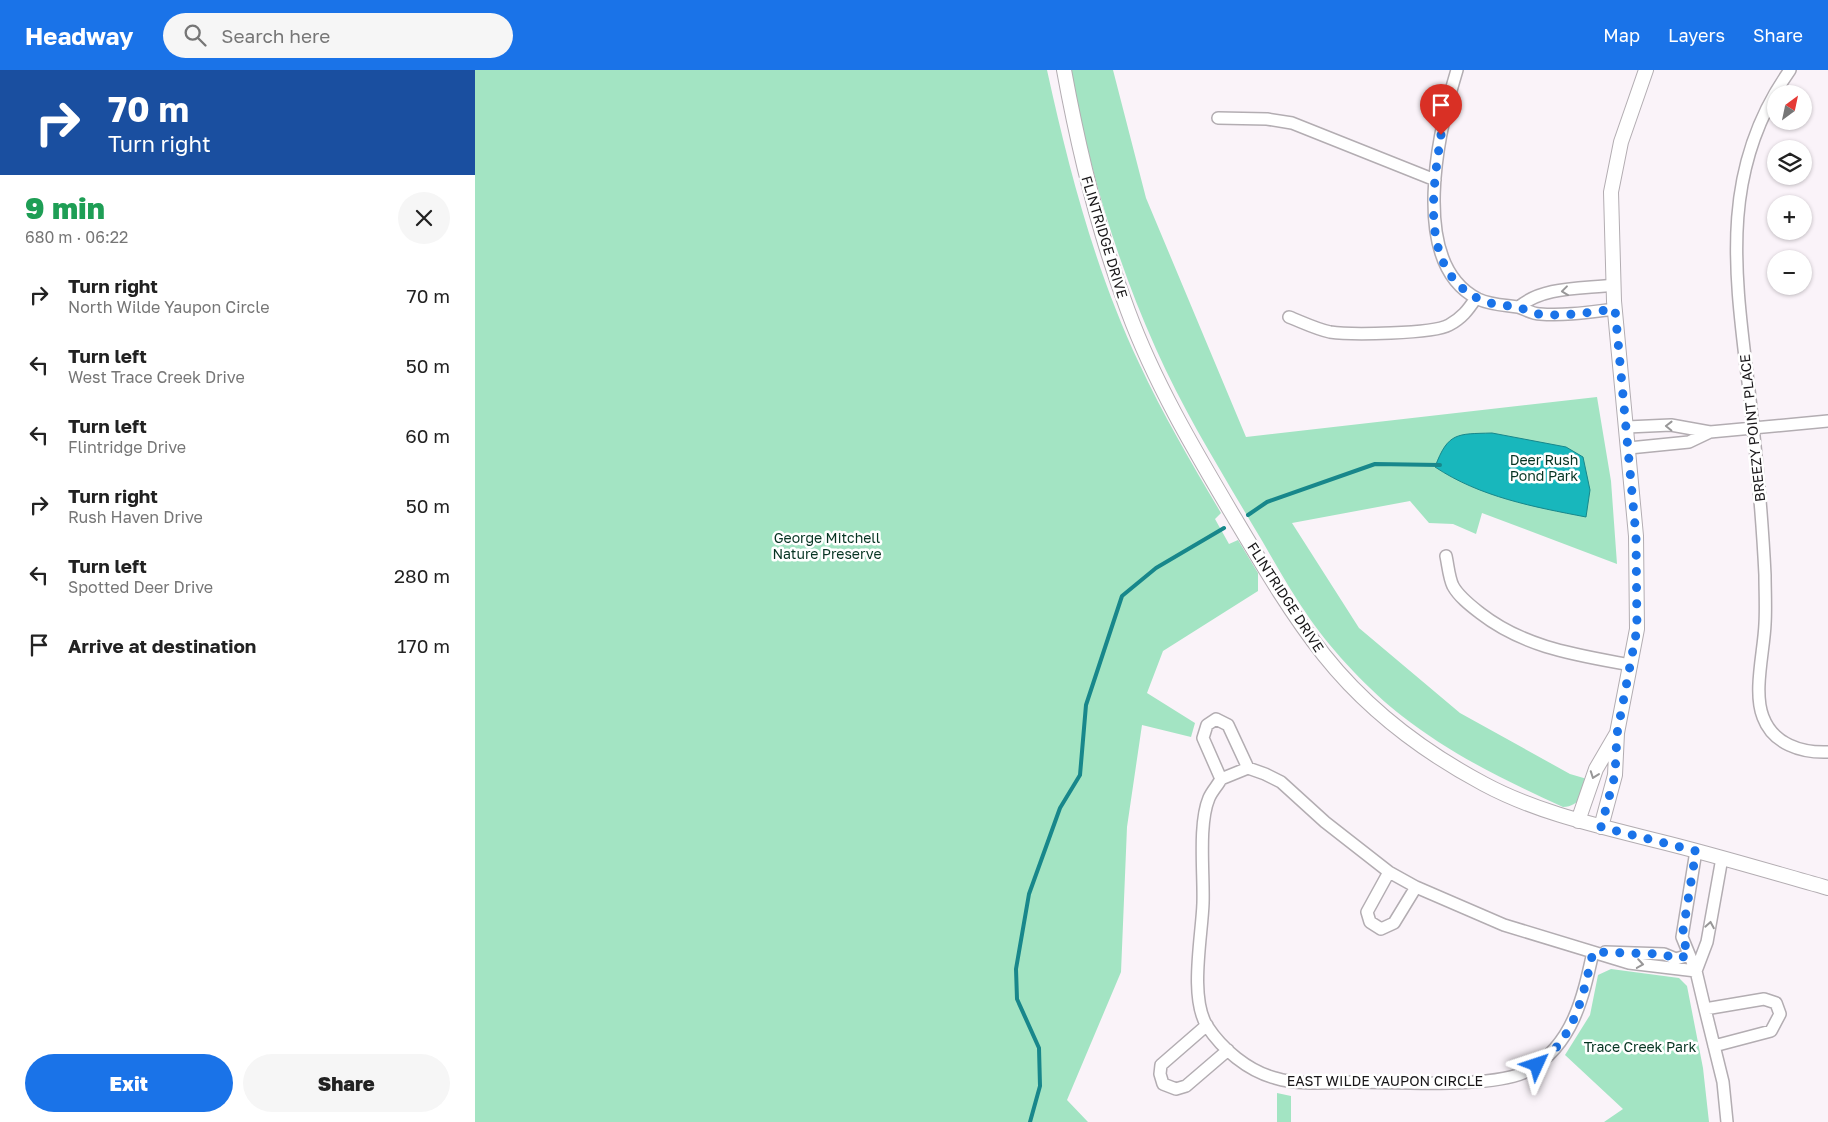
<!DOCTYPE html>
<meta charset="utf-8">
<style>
body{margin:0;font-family:"Golos Text",sans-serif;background:#f6f6f6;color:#222;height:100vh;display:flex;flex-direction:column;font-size:19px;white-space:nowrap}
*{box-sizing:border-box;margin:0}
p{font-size:16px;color:#767676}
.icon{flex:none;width:28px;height:28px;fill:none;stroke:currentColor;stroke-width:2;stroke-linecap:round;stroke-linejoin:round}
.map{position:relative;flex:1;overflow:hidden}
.sheet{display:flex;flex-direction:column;background:#fff;width:475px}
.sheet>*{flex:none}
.banner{background:#1a4fa0;color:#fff;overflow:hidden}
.needle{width:32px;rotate:33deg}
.buttons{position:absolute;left:1292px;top:15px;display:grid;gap:10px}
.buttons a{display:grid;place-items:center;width:45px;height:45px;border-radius:50%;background:#fff;box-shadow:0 1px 4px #0004;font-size:25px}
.pin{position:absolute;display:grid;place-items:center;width:42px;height:42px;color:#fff;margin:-51px -21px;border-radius:50% 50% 50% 0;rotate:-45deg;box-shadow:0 0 5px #0007}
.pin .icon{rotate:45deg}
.me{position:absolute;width:55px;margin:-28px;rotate:48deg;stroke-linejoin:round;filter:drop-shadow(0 0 4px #0008)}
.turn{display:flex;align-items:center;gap:18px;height:105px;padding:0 25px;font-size:22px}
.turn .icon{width:65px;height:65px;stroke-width:2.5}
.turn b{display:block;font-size:35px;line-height:42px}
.round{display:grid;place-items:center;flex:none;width:52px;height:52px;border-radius:26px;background:#f6f6f6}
.headline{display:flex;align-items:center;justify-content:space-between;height:85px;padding:0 25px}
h1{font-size:30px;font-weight:800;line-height:38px;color:#1e9e55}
.cta{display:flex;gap:10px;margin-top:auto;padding:10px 25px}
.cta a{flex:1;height:58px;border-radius:30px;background:#1a73e8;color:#fff;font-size:20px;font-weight:800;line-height:58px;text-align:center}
.cta a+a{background:#f6f6f6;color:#222}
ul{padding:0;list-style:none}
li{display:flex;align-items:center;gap:15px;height:70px;padding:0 25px}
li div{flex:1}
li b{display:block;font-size:19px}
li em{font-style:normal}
header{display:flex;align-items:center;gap:30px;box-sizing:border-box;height:70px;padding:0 25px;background:#1a73e8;color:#fff}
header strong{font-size:24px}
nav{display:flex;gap:28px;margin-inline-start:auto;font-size:18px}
.search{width:350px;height:45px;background:#f6f6f6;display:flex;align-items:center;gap:12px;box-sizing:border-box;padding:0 18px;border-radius:28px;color:#767676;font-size:19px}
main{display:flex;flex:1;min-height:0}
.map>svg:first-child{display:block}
.green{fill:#a3e4c3}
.water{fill:#18b7bc;stroke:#18878b}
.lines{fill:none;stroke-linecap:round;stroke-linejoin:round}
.stream{stroke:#18878b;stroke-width:4}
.minor-casing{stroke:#b3adb2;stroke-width:14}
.tertiary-casing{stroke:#b3adb2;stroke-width:16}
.minor{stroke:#fff;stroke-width:11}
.tertiary{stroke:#fff;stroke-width:14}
.oneway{stroke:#989798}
.route{stroke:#1a73e8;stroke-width:9;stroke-dasharray:0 16.2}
.labels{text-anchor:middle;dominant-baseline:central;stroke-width:5;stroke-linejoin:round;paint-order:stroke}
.street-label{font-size:14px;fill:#191719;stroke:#fff}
.park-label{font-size:14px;fill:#063422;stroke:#fff}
</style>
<header>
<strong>Headway</strong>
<div class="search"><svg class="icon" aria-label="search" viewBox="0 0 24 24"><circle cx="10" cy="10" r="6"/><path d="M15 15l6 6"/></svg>Search here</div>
<nav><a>Map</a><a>Layers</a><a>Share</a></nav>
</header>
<main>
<section class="sheet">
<div class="banner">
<div class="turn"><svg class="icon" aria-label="right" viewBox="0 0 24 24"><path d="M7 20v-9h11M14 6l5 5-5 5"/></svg><div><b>70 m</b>Turn right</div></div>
</div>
<div class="headline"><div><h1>9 min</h1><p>680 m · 06:22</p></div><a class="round"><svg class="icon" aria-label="close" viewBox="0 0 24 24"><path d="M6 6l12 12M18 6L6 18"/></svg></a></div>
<ul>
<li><svg class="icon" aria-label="right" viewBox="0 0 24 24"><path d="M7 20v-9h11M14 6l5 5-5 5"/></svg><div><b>Turn right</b><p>North Wilde Yaupon Circle</p></div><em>70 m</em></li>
<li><svg class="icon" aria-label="left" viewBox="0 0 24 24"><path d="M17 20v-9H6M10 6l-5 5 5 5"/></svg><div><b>Turn left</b><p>West Trace Creek Drive</p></div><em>50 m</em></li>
<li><svg class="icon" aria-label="left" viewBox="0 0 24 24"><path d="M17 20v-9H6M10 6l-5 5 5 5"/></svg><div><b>Turn left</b><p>Flintridge Drive</p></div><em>60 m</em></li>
<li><svg class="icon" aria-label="right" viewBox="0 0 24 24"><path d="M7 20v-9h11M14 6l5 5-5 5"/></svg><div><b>Turn right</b><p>Rush Haven Drive</p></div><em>50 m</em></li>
<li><svg class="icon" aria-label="left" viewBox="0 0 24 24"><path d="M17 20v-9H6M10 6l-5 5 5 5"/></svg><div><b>Turn left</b><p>Spotted Deer Drive</p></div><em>280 m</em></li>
<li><svg class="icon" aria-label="arrive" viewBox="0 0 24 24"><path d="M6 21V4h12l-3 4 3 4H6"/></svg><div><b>Arrive at destination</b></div><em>170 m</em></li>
</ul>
<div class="cta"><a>Exit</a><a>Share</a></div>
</section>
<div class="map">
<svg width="1353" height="1052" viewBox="0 0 1353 1052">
<rect width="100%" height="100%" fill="#faf3f9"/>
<path class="green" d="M 0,0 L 572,0 C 594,100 620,200 664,293 C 688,345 717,394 746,443 L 740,449 L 754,474 L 763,470 L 783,503 L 783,521 L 688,581 L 672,623 L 720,653 L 716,667 L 667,655 L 652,757 L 646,902 L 592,1030 L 613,1052 L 0,1052 Z
M 596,0 L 638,0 L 671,128 L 771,367 L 1122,327 L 1136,411 L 1142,494 L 1007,443 L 1001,464 L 978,454 L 954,453 L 935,431 L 817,453 L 884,558 L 985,643 L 1095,704 L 1112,709 C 1107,724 1106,736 1088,737 C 1031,711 977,685 927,646 C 896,622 857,581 835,549 C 813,518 796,485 777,454 C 743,396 708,340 681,279 C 641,190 613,95 596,0 Z
M 1136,899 L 1204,908 L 1212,916 L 1228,998 L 1234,1052 L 1129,1052 L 1148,1039 L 1090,985 L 1115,945 L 1123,905 Z
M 802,1023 L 816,1026 L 816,1052 L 802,1052 Z"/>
<path class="water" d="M 1017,363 L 1091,377 L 1108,387 L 1115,420 L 1111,447 C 1059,437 1005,427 960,397 C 973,362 982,364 1017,363 Z"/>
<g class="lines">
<path class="stream" d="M 773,445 L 792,432 L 900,394 L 965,395
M 555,1052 L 565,1016 L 564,978 L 542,929 L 541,899 L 554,824 L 585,738 L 605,705 L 611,635 L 647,526 L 681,498 L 749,458"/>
<defs>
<path id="minor" d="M 982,0 C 964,59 932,193 1003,229 C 1016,235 1029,235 1043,237 C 1050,239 1057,244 1065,244 C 1090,246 1115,242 1140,239
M 1315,0 C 1243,101 1260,205 1274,320 C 1281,381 1287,443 1290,505 C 1290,521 1291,537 1290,554 C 1289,581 1278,622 1288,647 C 1298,674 1326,683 1353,682
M 743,48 L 792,49 L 817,53 L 960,110
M 1044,237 C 1068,216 1108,219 1139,215
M 814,247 C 827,252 841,259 855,262 C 875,265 958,264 974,255 C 987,248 993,240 1001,228
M 1152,357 L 1196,355 L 1235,362 L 1353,351
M 1154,378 L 1214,372 L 1235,362
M 971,486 C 973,495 974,508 978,516 C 984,527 996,536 1005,543 C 1050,578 1102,585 1156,595
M 746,709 C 743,715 737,721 734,728 C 723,754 729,804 728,833 C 727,866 714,927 732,956 C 747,979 773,1001 800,1008 C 826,1016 856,1012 882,1012 C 922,1012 1023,1019 1054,1000 C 1098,974 1108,928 1118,882
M 746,709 L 773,698 L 790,704 L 806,712 L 850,752 L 914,802 L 941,817 L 1029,855 L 1154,893 L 1221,901
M 746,709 L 728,668 L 732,655 L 741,649 L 753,655 L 773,698
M 1221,781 L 1207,867 L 1221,901 L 1230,939 L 1248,1012 L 1252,1052
M 914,802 L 892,842 L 895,852 L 906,859 L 919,853 L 941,817
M 1130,882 L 1189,884 L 1201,889 L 1214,885
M 1221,901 L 1232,872 L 1247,788
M 1230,939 L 1289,929 L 1301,933 L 1305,944 L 1296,961 L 1239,976
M 732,955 L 686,995 L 685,1004 L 688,1014 L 701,1019 L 711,1016 L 753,980"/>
<path id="tertiary" d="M 589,0 C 604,82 624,164 653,241 C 680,314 720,381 759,447 C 787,494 815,542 849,585 C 892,639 949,682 1009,714 C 1063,743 1124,756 1183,771 C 1240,785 1296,802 1353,818
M 1103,751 L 1121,699 L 1142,663
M 1126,757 L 1140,705 L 1142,663 L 1162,559 L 1161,466 L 1139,231 L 1136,122 L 1146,72 L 1171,0"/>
</defs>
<use href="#minor" class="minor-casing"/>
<use href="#tertiary" class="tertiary-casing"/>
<use href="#minor" class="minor"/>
<use href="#tertiary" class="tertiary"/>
</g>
<defs><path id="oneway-chevron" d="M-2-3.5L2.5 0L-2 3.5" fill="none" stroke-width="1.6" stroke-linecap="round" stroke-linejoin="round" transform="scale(1.25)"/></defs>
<g class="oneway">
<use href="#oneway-chevron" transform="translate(1090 221) rotate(173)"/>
<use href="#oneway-chevron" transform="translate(1194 356) rotate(-179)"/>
<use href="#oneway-chevron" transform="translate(1119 705) rotate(110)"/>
<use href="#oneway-chevron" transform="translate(1235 855) rotate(-80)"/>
<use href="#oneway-chevron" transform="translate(1165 894) rotate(9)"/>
</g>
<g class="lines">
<path class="route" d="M 966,65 C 958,118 944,198 1002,228 C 1015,235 1029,235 1043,237 C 1050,239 1057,244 1064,244 C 1089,247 1115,242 1140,239 L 1161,466 L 1162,559 L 1142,664 L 1140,705 L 1126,757 L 1221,781 L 1207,867 L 1214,885 L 1201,889 L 1188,884 L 1118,882 C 1108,925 1101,967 1062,995"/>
</g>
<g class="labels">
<g class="street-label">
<text transform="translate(630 167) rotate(73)">FLINTRIDGE DRIVE</text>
<text transform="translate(1277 358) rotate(-96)">BREEZY POINT PLACE</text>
<text transform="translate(811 527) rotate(57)">FLINTRIDGE DRIVE</text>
<text x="910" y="1010">EAST WILDE YAUPON CIRCLE</text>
</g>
<g class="park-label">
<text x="1069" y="389">Deer Rush<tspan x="1069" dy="16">Pond Park</tspan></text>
<text x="352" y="467">George Mitchell<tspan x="352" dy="16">Nature Preserve</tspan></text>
<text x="1165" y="976">Trace Creek Park</text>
</g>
</g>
</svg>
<div class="buttons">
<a><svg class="needle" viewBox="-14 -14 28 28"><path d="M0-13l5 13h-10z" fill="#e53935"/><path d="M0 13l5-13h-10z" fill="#767676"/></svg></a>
<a><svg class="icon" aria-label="layers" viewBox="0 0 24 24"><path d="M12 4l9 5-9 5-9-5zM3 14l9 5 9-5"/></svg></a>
<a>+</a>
<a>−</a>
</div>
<div class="pin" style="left:966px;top:65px;background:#d93025"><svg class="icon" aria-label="arrive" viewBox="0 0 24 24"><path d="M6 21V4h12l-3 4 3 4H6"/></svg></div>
<svg class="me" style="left:1062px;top:995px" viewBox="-20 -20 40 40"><path d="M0-17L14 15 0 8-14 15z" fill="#1a73e8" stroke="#fff" stroke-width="4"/></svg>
</div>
</main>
